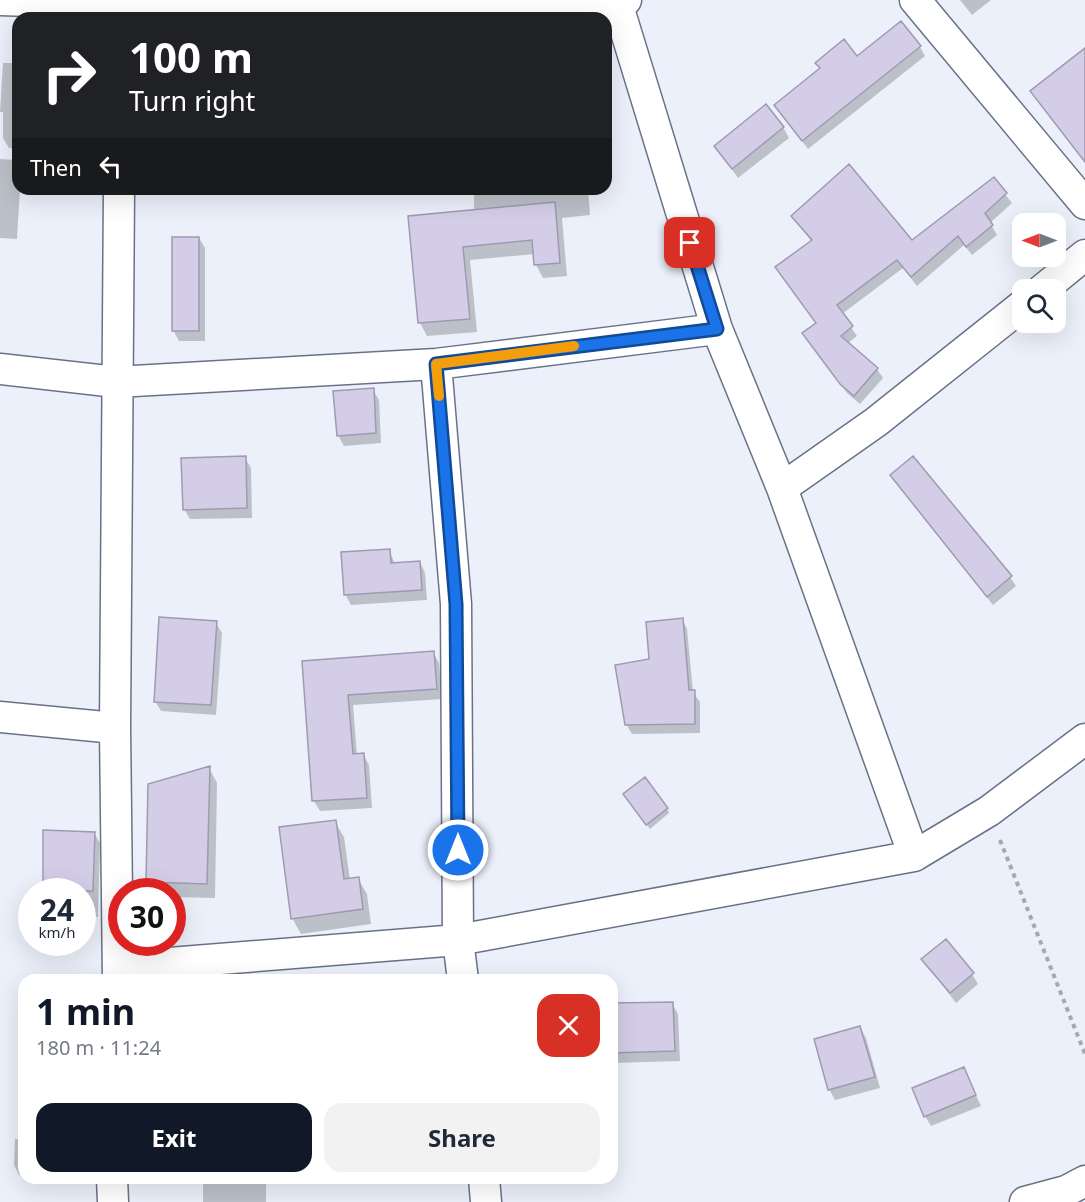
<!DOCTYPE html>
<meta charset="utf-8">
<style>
body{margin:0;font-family:"Noto Sans",sans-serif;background:#f2f2f3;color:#1f2937;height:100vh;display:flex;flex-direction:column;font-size:22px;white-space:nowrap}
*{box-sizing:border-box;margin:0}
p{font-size:20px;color:#747a83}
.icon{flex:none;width:33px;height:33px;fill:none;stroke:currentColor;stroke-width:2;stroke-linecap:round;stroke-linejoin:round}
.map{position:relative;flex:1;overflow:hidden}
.sheet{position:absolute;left:18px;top:974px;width:600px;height:210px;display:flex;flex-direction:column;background:#fff;border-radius:18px;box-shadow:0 6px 24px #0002}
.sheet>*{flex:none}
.banner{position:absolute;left:12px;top:12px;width:600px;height:183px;border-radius:18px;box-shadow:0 6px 24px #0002;background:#202124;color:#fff;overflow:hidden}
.needle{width:39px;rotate:270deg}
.buttons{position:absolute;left:1012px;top:213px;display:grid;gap:12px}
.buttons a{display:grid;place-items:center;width:54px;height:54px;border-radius:12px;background:#fff;box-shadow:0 6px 24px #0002;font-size:30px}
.speed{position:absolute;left:18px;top:878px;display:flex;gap:12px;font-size:30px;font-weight:700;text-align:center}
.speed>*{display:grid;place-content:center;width:78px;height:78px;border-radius:50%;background:#fff;box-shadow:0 6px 24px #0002;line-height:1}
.speed small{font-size:15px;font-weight:400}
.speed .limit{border:9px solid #d22;background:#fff;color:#111}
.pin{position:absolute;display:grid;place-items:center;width:51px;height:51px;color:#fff;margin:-26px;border-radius:12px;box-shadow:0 3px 9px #0006}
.me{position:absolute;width:66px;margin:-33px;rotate:0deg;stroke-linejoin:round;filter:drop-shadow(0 0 4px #0008)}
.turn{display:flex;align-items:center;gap:21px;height:126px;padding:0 18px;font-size:27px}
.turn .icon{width:78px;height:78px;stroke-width:2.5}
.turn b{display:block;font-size:42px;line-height:51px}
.then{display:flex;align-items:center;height:57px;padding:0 18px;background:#0003;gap:12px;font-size:22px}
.round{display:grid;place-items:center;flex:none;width:63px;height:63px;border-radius:18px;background:#f2f2f3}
.overview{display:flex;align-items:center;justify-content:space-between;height:102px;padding:0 18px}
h1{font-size:36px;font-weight:700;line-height:45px;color:#111827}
.cta{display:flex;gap:12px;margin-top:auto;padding:12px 18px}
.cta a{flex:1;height:69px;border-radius:18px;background:#111827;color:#fff;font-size:24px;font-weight:700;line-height:69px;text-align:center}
.cta a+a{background:#f2f2f3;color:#1f2937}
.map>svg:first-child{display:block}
.shadow{fill:#0003}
.building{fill:#d4cde7;stroke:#9f99b1;stroke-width:1.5}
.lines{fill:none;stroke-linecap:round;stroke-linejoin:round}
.street-casing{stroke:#687287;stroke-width:33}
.path{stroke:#a4a8b2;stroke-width:4;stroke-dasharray:4.5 4.5;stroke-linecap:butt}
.street{stroke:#fff;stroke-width:30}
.route-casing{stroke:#114b97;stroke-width:15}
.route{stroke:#1a73e8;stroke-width:10}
.slow{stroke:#f59e0b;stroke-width:10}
</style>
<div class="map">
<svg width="1085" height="1202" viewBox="0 0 1085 1202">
<rect width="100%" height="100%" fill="#ecf0fa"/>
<path class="shadow" d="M 960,0 L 991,0 L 972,15 Z
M 920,47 L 925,56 L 808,149 L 776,106 L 821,69 L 817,63 Z
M 3,63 L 18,63 L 18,149 L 9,148 L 3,138 L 3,112 L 0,112 Z
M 783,127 L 789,138 L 738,178 L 716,146 Z
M 0,159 L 16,160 L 18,164 L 18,189 L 20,189 L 17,239 L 0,238 Z
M 993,179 L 1012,203 L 990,223 L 997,235 L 972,255 L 964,245 L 917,286 L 903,268 L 842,314 L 857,336 L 848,343 L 877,369 L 883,378 L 860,404 L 847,393 L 804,334 L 817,324 L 812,242 L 793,217 L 912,242 Z
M 474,189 L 588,189 L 590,215 L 562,218 L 567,276 L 543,278 L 536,265 L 535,254 L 470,260 L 477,332 L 427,336 L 420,323 L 474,212 Z
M 199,238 L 205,248 L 205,341 L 179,341 L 173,330 Z
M 373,390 L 379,400 L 381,443 L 344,446 L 338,435 Z
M 245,458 L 251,468 L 252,518 L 190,519 L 184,509 Z
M 892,475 L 1010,577 L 1016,586 L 993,605 Z
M 389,550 L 395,564 L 420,562 L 425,573 L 427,600 L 351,605 L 345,594 Z
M 682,619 L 687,629 L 693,692 L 700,702 L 700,733 L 632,734 L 626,724 L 651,660 Z
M 216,623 L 222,633 L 216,715 L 161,711 L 155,701 Z
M 433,652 L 439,663 L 442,699 L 353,705 L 357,755 L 363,754 L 369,765 L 372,808 L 320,811 L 314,801 L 303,662 Z
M 209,768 L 217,783 L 215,898 L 172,897 L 172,891 L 153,891 L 147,881 Z
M 627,799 L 667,808 L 669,813 L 650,829 Z
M 335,822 L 344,837 L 350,880 L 358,879 L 367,894 L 371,924 L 301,934 L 292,918 Z
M 94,833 L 100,843 L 98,917 L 82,916 L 82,891 L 45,891 Z
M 923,960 L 972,974 L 978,984 L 956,1003 Z
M 672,1003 L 678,1014 L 680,1061 L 612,1063 L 612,1005 Z
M 860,1028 L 866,1038 L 880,1088 L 835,1100 L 829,1089 Z
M 964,1069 L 981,1106 L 931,1126 L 925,1116 Z
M 612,1106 L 614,1126 L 612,1126 Z
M 15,1139 L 24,1140 L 24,1175 L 19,1175 L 14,1165 Z
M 203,1178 L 266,1178 L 266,1202 L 203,1202 Z"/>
<path class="building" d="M 901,21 L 921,46 L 802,141 L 774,105 L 820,68 L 815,63 L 844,39 L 857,56 Z
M 1085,48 L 1085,162 L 1030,91 Z
M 766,104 L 784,127 L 732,169 L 714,146 Z
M 849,164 L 912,240 L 994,177 L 1007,193 L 985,213 L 993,225 L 966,247 L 958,236 L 911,277 L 897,260 L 837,305 L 853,326 L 841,336 L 878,368 L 854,396 L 840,384 L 802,333 L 816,323 L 775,267 L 812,240 L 791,216 Z
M 555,202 L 560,263 L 534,265 L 532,240 L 463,247 L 470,319 L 418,323 L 408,216 Z
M 172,237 L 199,237 L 199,331 L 172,331 Z
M 374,388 L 376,433 L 337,436 L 333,391 Z
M 246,456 L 247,508 L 183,510 L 181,458 Z
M 913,456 L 1012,576 L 987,597 L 890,475 Z
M 390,549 L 391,563 L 420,561 L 422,590 L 344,595 L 341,552 Z
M 159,617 L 217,621 L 211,705 L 154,702 Z
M 683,618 L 689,690 L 695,690 L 695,724 L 625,725 L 615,665 L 649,659 L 646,622 Z
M 434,651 L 437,689 L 348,695 L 353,754 L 364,753 L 367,798 L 312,801 L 302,661 Z
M 210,766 L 207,884 L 146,882 L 148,784 Z
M 645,777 L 668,808 L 646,825 L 623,794 Z
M 336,820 L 344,879 L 359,877 L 363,909 L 291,919 L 279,827 Z
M 43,830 L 95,832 L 93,891 L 43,891 Z
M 946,939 L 974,973 L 950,993 L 921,959 Z
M 673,1002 L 675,1051 L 612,1053 L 612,1003 Z
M 860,1026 L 875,1077 L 828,1090 L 814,1039 Z
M 964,1067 L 976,1095 L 924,1117 L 912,1088 Z"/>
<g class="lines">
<defs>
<path id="street" d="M 0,0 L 121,4 L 618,6 L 626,0
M 915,0 L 1085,204
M 618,6 L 717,329 L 782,488 L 914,856
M 1042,290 L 1085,255
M 436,364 L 456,604 L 458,940 L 463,980
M 0,369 L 116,382 L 436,364 L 717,329
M 782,488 L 876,422 L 1023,305
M 0,717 L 115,728
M 119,967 L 458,940 L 914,856 L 989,811 L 1085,739
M 118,980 L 115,728 L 119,189
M 112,1178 L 113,1202
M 484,1178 L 486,1202
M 1025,1202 L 1066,1191 L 1085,1181"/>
</defs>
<use href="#street" class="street-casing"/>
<path class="path" d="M 1000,840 L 1085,1054"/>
<use href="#street" class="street"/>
</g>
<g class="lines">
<defs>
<path id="route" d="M 458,850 L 456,604 L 436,364 L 717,329 L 690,243"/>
</defs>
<use href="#route" class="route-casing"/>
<use href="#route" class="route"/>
<path class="slow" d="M 439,396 L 436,364 L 574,346"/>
</g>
</svg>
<div class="buttons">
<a><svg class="needle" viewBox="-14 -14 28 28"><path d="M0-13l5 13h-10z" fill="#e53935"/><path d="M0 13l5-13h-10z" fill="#747a83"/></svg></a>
<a><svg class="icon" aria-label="search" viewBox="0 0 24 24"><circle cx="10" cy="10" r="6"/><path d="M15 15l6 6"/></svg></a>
</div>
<div class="speed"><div>24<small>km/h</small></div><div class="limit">30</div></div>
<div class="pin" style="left:690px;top:243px;background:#d93025"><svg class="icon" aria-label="arrive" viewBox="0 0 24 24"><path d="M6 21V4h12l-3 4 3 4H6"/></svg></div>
<svg class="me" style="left:458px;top:850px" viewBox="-20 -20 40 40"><circle r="17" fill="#1a73e8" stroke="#fff" stroke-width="3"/><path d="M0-11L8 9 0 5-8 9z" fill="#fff"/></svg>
<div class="banner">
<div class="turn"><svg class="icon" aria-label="right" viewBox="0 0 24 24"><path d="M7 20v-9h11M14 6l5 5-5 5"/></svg><div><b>100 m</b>Turn right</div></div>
<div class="then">Then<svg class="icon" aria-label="left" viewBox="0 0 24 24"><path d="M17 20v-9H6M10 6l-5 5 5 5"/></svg></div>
</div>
<section class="sheet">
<div class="overview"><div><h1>1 min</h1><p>180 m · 11:24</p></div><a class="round" style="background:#d93025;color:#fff"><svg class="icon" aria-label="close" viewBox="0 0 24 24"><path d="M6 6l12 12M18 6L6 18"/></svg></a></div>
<div class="cta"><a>Exit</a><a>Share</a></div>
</section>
</div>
